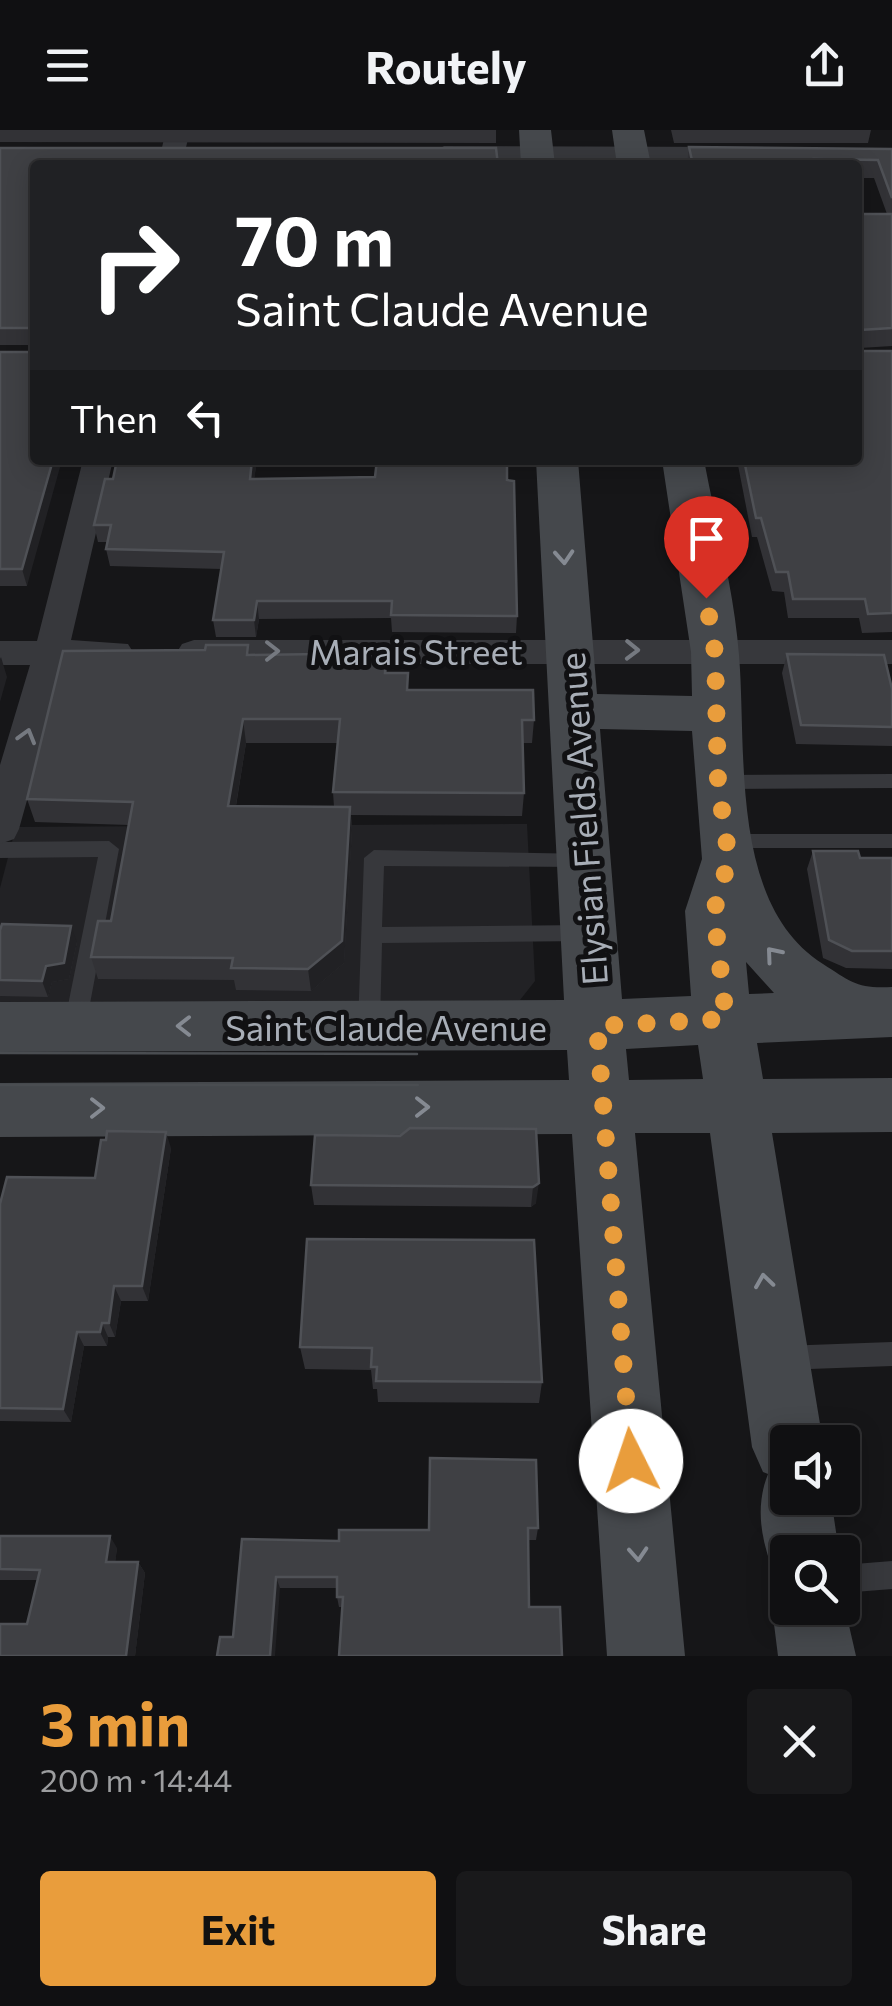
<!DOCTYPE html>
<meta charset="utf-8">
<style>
body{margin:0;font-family:Commissioner,sans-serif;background:#19191b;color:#f1f3f6;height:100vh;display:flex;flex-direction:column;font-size:38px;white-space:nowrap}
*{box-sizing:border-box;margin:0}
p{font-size:32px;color:#9c9d9f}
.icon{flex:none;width:55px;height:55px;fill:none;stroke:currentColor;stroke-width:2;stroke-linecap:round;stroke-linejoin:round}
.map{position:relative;height:1526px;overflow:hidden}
.details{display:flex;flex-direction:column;background:#101012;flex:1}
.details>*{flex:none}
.guide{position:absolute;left:30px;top:30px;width:832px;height:305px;border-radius:10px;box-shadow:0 5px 25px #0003,0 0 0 2px #303032;background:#202124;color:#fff;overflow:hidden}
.controls{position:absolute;left:770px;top:1295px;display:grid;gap:20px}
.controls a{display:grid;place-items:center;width:90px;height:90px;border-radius:10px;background:#101012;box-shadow:0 5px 25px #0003,0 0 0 2px #303032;font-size:50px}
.pin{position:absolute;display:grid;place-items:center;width:85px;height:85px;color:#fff;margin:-102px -42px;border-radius:50% 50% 50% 0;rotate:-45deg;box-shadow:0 0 10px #0007}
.pin .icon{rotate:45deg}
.me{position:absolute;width:110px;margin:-55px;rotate:356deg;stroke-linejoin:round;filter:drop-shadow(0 0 8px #0008)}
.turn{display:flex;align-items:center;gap:35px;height:210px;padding:0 40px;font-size:45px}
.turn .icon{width:130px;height:130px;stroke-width:2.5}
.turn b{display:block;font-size:70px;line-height:85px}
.then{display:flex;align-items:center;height:95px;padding:0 40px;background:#0003;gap:20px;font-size:38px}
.round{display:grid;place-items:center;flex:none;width:105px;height:105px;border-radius:10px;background:#19191b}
.headline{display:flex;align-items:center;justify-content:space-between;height:170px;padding:0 40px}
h1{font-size:60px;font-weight:700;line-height:75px;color:#e99d3c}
.cta{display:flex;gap:20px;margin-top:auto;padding:20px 40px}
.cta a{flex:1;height:115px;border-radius:10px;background:#e99d3c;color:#111;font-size:40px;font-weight:700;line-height:115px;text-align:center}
.cta a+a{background:#19191b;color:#f1f3f6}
header{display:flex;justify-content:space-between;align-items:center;height:130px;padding:0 40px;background:#101012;font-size:45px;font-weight:700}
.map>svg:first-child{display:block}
.built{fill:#222225}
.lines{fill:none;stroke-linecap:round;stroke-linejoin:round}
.service{fill:#37383c;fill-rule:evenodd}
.minor{fill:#37383c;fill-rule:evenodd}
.secondary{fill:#45484c;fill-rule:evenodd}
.tram{stroke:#4a4d51;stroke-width:2.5}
.wall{fill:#323236;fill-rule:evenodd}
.shaded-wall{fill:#212124}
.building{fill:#3f4044;stroke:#4f5156;stroke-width:2.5}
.oneway{stroke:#858a92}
.oneway2{stroke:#757980}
.route{stroke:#e99d3c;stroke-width:18;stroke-dasharray:0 32.4}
.labels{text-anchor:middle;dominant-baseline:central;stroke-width:10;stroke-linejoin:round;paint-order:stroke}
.street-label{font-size:35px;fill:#a8aeb7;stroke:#111113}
</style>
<header><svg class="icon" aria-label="menu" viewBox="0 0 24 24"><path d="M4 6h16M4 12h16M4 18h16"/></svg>Routely<svg class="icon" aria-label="share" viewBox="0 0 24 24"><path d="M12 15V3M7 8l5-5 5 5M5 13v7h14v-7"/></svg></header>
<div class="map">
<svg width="892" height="1526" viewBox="0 0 892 1526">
<rect width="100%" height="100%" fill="#161618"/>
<path class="built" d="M 527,694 L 535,851 L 520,870 L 0,872 L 0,758 L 16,697 Z"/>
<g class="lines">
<path class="service" d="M 892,644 L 892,658 L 719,659 L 710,652 L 719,645 Z
M 729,704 L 892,704 L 892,718 L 729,718 L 719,711 Z
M 109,711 L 119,719 L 86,895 L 83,901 L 75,904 L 67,901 L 64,895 L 98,727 L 0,728 L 0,712 Z
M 374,720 L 590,724 L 593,729 L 583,737 L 384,736 L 382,797 L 588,795 L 595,797 L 598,803 L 595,809 L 588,811 L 382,813 L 380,895 L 377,901 L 369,904 L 361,901 L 358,895 L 364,728 Z
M 892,1212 L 892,1236 L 782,1240 L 773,1237 L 770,1228 L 773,1219 L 782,1216 Z
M 892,1431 L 892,1459 L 842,1463 L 842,1435 Z"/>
<path class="minor" d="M 166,0 L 190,0 L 182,35 L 158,35 Z
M 444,16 L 741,17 L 753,24 L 741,31 L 435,28 L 432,23 Z
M 83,330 L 113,330 L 71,510 L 128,514 L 133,522 L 128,530 L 65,534 L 19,699 L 14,709 L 0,714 L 0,635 L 30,535 L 0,535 L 0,511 L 37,511 Z
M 194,510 L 892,510 L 892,534 L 194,534 L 182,530 L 177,522 L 182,514 Z"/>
<path class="secondary" d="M 519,0 L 551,0 L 555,35 L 521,35 Z
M 612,0 L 644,0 L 651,35 L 617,35 Z
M 536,330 L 578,330 L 597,564 L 692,566 L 691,522 L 662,330 L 704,330 C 716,394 734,460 739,525 C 747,621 729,775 823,834 C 851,852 858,859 892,857 L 892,907 L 757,913 L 763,949 L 892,948 L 892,1002 L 772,1003 L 823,1312 L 788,1312 L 788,1368 L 831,1368 L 839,1422 L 788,1422 L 788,1478 L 842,1478 L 842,1465 L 856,1526 L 778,1526 L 772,1478 L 783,1451 L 776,1448 C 762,1414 754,1379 768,1344 L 763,1342 L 752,1317 L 710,1003 L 635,1003 L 685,1526 L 607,1526 L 572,1004 L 0,1007 L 0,953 L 569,950 L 567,920 L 0,922 L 0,872 L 564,870 ZM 600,599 L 692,601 L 702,729 L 685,781 L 691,866 L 622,869 ZM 746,832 L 774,863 L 749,864 ZM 698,915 L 703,949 L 629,950 L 626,919 Z"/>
<path class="tram" d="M 0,923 L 417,924
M 0,955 L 418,955"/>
</g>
<path class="wall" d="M 0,0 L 496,0 L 496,13 L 0,12 Z
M 671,0 L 871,0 L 868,13 L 674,13 Z
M 689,17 L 892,19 L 892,216 L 860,218 L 860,221 L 892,221 L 892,502 L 862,503 L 859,488 L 788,488 L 784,462 L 772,461 L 757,407 L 752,407 L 737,330 L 858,330 L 858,84 L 887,84 L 874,48 L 858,48 L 858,35 L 687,35 Z
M 0,18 L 35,35 L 35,330 L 27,456 L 0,456 L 0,222 L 33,222 L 34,215 L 0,215 Z
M 257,330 L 254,349 L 507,350 L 517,486 L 516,503 L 392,502 L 391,488 L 259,489 L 256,507 L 216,507 L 213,490 L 221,439 L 110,436 L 106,419 L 107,412 L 98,412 L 94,395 L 113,349 Z
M 248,515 L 250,525 L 386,523 L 387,543 L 408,560 L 534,590 L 532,613 L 522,613 L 524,663 L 522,686 L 351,685 L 352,700 L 344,833 L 311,861 L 236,860 L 234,850 L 98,849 L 91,827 L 111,791 L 129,695 L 35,692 L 27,669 ZM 246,613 L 337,613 L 333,662 L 334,677 L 236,676 Z
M 787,524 L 892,559 L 892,616 L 796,614 L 782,543 Z
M 813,721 L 860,728 L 892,728 L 892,839 L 846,838 L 823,828 L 807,739 Z
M 0,800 L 77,812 L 69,849 L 52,852 L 48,867 L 0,866 Z
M 536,999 L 536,1073 L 531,1077 L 314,1075 L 311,1055 L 400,1006 Z
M 171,1018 L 148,1171 L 121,1171 L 115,1207 L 108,1207 L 107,1216 L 84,1216 L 71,1292 L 0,1291 L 0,1074 L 95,1048 Z
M 307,1109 L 542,1252 L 539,1273 L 378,1272 L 377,1259 L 373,1259 L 371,1240 L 305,1239 L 300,1217 Z
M 538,1398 L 536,1410 L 528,1410 L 342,1477 L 339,1477 L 337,1467 L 337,1458 L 280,1458 L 233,1507 L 242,1409 L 339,1411 Z
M 0,1406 L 117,1418 L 115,1432 L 138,1432 L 145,1443 L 135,1526 L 0,1526 L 27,1494 L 37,1450 L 0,1450 Z"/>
<path class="shaded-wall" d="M 53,330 L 62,330 L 27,456 L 22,439 Z
M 252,330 L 257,330 L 252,366 L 250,349 Z
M 257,471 L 259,489 L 256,507 L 254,490 Z
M 1,527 L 7,547 L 0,572 L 0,529 Z
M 243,589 L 246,613 L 232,699 L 228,676 Z
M 350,677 L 352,700 L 344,833 L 311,861 L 308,839 Z
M 71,796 L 77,812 L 69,849 L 52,852 L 48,867 L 42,851 L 46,836 Z
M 166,1002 L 171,1018 L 148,1171 L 142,1156 Z
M 539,1053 L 536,1073 L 531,1077 L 533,1057 Z
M 114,1156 L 121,1171 L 115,1207 L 109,1193 Z
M 102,1193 L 108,1207 L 107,1216 L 100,1202 Z
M 77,1202 L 84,1216 L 71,1292 L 63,1279 Z
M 110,1406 L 117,1418 L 114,1443 L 106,1432 Z
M 138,1432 L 145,1443 L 135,1526 L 126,1526 Z
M 276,1447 L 280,1458 L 275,1526 L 270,1526 Z"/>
<path class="building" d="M 689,17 L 892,19 L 892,68 L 878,30 L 814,29 L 816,35 L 693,35 Z
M 0,18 L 496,18 L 498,35 L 35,35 L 35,330 L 53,330 L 22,439 L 0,439 L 0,222 L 33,222 L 34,198 L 0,198 Z
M 858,84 L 892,84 L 892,198 L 860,200 L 860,221 L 892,221 L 892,483 L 868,484 L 865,469 L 793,469 L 788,442 L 776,442 L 761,388 L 756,388 L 744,330 L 858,330 Z
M 117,330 L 252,330 L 250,349 L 375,347 L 377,330 L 507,330 L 507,350 L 514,351 L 517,486 L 391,485 L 392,471 L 257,471 L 254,490 L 213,490 L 224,422 L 106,419 L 111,395 L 94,395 L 105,349 L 113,349 Z
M 206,515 L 248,515 L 247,525 L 386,523 L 385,543 L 408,543 L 407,560 L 533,560 L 534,590 L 522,590 L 524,663 L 333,662 L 340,589 L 243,589 L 228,676 L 350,677 L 342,811 L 308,839 L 231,838 L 233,828 L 91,827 L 98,791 L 111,791 L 133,672 L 27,669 L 63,521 L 205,520 Z
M 787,524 L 884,525 L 892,559 L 892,597 L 801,595 Z
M 813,721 L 858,721 L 860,728 L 892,728 L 892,821 L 852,821 L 829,810 Z
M 2,794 L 71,796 L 64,833 L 46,836 L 42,851 L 0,850 L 0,800 Z
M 410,998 L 536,999 L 539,1053 L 533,1057 L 311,1055 L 315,1005 L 400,1006 Z
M 107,1001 L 166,1002 L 142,1156 L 114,1156 L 109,1193 L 102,1193 L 100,1202 L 77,1202 L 63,1279 L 0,1278 L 0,1074 L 7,1047 L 95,1048 L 101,1010 L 106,1010 Z
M 307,1109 L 534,1110 L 542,1252 L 376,1251 L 377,1237 L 371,1237 L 372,1218 L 300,1217 Z
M 430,1328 L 536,1330 L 538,1398 L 528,1398 L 529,1477 L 560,1477 L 562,1526 L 339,1526 L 343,1467 L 337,1467 L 337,1447 L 276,1447 L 270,1526 L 217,1526 L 220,1507 L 233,1507 L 242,1409 L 339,1411 L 339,1400 L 429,1400 Z
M 0,1406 L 110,1406 L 106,1432 L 138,1432 L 126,1526 L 0,1526 L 0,1494 L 27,1494 L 40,1440 L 0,1439 Z"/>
<defs><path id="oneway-chevron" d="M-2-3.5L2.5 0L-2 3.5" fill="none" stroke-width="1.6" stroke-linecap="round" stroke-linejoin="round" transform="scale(2.5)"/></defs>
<g class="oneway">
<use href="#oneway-chevron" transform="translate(564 427) rotate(86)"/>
<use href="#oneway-chevron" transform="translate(773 824) rotate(-130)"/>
<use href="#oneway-chevron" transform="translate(184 896) rotate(180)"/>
<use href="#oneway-chevron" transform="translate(422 977)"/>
<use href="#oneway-chevron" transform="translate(97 978)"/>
<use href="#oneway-chevron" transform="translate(764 1151) rotate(-98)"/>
<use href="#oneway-chevron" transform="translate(638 1424) rotate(86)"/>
</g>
<g class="oneway2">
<use href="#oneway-chevron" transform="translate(632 520) rotate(1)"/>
<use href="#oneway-chevron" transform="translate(272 521)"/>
<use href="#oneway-chevron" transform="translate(27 606) rotate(-74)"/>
</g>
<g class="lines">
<path class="route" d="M 631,1331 L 597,896 L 726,889 L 714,781 L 729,729 L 718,652 L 715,522 L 706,468"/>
</g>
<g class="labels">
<g class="street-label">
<text x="416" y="520">Marais Street</text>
<text transform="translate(582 689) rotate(-94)">Elysian Fields Avenue</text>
<text x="386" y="896">Saint Claude Avenue</text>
</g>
</g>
</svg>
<div class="controls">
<a><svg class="icon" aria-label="sound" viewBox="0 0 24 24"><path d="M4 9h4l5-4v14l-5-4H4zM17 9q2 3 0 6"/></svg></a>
<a><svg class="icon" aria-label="search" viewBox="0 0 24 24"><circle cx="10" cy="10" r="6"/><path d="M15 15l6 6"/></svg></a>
</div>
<div class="pin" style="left:706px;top:468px;background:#d93025"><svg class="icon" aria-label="arrive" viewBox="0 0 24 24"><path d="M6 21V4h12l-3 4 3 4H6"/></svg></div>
<svg class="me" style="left:631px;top:1331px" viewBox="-20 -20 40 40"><circle r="19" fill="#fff"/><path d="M0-13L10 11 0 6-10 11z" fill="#e99d3c"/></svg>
<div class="guide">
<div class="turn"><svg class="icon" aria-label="right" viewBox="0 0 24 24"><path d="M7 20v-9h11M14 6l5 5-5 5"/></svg><div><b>70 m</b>Saint Claude Avenue</div></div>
<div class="then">Then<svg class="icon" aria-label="left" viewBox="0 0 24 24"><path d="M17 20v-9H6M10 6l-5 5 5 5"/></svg></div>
</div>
</div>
<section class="details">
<div class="headline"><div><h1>3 min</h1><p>200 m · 14:44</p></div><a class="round"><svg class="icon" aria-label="close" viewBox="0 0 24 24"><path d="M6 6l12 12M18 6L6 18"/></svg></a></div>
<div class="cta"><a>Exit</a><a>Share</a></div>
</section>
